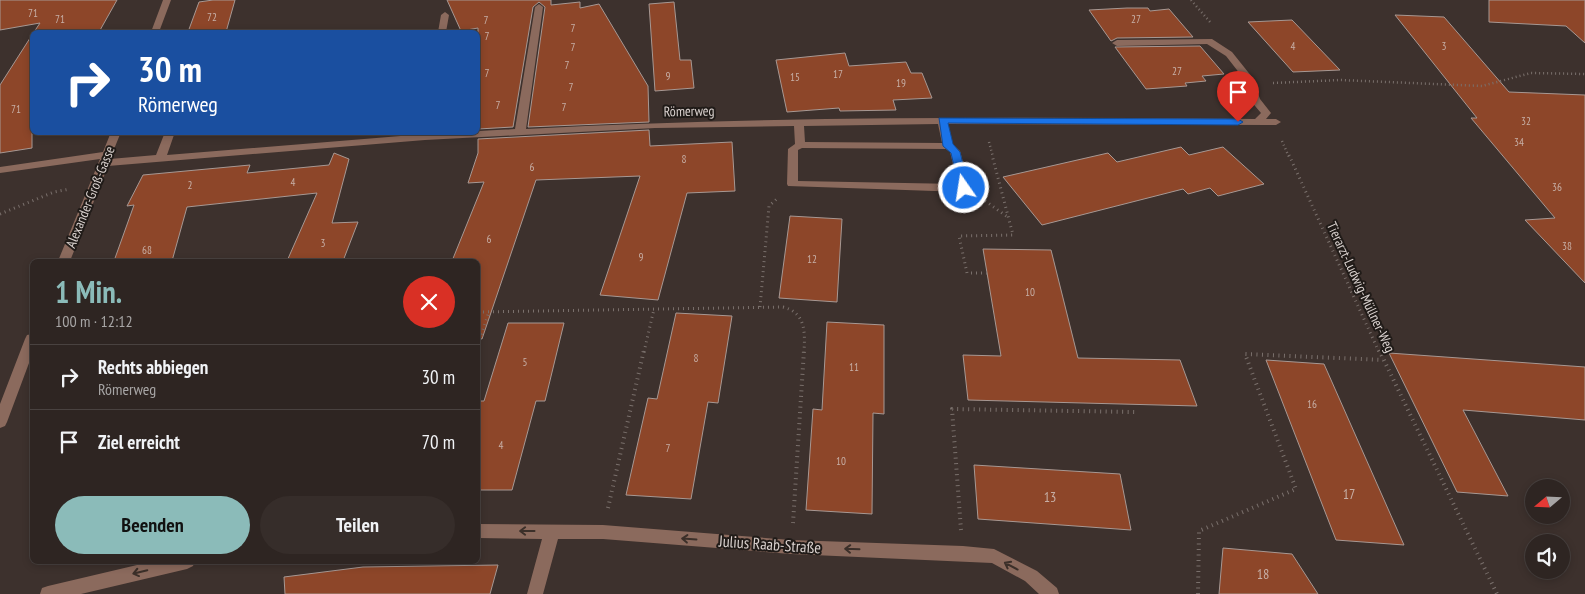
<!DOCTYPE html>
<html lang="de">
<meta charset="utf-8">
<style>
body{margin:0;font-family:"PT Sans Narrow",sans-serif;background:#362d2a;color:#f1f3f6;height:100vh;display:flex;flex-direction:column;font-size:19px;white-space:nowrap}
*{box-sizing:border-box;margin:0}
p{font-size:16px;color:#a7a5a5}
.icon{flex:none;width:28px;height:28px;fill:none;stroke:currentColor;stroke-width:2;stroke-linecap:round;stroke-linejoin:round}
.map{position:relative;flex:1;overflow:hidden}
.details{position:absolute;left:30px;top:259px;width:450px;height:305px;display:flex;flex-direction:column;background:#2e2522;border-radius:8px;box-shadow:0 2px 8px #0003,0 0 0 1px #494240}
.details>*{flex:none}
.top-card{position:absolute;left:30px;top:30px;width:450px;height:105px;border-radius:8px;box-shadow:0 2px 8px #0003,0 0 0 1px #494240;background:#1a4fa0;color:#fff;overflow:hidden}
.needle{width:32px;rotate:251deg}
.buttons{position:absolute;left:1525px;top:479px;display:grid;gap:10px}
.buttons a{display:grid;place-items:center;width:45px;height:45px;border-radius:50%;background:#2e2522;box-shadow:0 2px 8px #0003,0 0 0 1px #494240;font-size:25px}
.pin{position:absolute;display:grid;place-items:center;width:42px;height:42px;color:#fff;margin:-51px -21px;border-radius:50% 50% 50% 0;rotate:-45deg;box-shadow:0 0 5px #0007}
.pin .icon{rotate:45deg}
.me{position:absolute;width:55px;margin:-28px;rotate:347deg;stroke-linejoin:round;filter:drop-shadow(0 0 4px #0008)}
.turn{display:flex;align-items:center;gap:18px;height:105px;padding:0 25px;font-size:22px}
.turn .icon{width:65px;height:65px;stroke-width:2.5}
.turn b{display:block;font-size:35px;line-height:42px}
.round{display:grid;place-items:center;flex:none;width:52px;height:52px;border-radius:26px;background:#362d2a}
.summary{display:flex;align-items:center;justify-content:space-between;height:85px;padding:0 25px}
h1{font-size:30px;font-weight:600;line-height:38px;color:#8bbbb9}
.action{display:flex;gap:10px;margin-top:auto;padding:10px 25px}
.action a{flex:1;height:58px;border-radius:30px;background:#8bbbb9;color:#111;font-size:20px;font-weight:600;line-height:58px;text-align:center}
.action a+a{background:#362d2a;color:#f1f3f6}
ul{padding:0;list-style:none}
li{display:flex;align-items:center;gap:15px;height:65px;padding:0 25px;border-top:1px solid #494240}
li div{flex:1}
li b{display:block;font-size:19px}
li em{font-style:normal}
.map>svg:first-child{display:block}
.building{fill:#8d4629;stroke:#a79893}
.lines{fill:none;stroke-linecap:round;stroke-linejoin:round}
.path-far2{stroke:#7a706c;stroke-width:2.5;stroke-dasharray:1 3;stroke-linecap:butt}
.path-far1{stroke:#7a706c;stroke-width:3;stroke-dasharray:1 4;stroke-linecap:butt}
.path{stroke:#7a706c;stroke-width:4;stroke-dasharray:1 4.5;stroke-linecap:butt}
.minor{fill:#8b6a5d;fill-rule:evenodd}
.oneway{stroke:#3b2f29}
.route{fill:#1a73e8;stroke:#114b97}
.labels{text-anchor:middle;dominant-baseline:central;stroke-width:4;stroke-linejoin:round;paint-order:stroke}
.number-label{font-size:11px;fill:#c7afa6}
.street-label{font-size:14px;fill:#dad2cf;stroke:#201b18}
.near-number-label{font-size:14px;fill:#c7afa6}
.near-street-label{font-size:16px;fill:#dad2cf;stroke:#201b18}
</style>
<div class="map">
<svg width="1585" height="594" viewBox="0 0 1585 594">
<rect width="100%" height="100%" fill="#3d312d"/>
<path class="building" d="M 0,0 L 117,0 L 99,32 L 34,32 L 40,23 L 0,30 Z
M 213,0 L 235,0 L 226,32 L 188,32 L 199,2 Z
M 447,0 L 551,0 L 551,5 L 580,2 L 580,8 L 599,4 L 648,86 L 649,122 L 528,127 L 545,7 L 539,2 L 533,7 L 513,127 L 478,129 L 478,28 L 461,31 Z
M 1489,0 L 1585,0 L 1585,43 L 1566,26 L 1489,22 Z
M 674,2 L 680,60 L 691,60 L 694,88 L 655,91 L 649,4 Z
M 1127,8 L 1148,8 L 1150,11 L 1169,9 L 1193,37 L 1117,38 L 1111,41 L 1089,10 Z
M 1395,15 L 1444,17 L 1509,92 L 1585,95 L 1585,283 L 1525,220 L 1555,218 L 1471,118 L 1477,118 Z
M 1292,20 L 1340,70 L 1293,72 L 1248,22 Z
M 32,35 L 32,148 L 0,153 L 0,85 Z
M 1200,46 L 1224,74 L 1202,76 L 1206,81 L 1185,83 L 1187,86 L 1146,89 L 1115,47 Z
M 845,53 L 849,66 L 906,62 L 911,73 L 922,73 L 932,98 L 893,100 L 896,110 L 840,111 L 839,108 L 787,112 L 776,60 Z
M 649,130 L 650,146 L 732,142 L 735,191 L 687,193 L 658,300 L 600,295 L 640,176 L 536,180 L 482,339 L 478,338 L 478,261 L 452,261 L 484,182 L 468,183 L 478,153 L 478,139 Z
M 1181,147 L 1189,155 L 1223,147 L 1264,184 L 1218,196 L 1210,188 L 1188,194 L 1183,189 L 1042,225 L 1003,177 L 1108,153 L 1117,162 Z
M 334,153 L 349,159 L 332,223 L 358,222 L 343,261 L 287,261 L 317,193 L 187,207 L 172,261 L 114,261 L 134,205 L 127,206 L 143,175 L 250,165 L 247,173 L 329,165 Z
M 790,216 L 842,219 L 837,302 L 779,298 Z
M 983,249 L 1051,250 L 1078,358 L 1180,360 L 1197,406 L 968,400 L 963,355 L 1001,356 Z
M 676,313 L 732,316 L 718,403 L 708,402 L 691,499 L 626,495 L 648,398 L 657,399 Z
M 827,322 L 884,325 L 884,414 L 873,413 L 872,514 L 806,510 L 813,409 L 822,410 Z
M 508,323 L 564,323 L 545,401 L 536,401 L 512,490 L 478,490 L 478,401 L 484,401 Z
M 1389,353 L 1585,367 L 1585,420 L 1463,410 L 1508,496 L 1457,492 Z
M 1266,360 L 1324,364 L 1404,545 L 1336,540 Z
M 974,465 L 1120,474 L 1131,530 L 978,519 Z
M 1223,548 L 1292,554 L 1318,594 L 1219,594 Z
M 498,565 L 490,594 L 285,594 L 284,577 L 363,567 Z"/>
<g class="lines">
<path class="path-far2" d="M 1191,0 L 1210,22
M 1273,83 L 1340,80 L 1482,86 L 1531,73 L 1585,74
M 1282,141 L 1289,157
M 989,142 L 993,157"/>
<path class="path-far1" d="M 1289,155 L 1379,352
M 981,198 L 1009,218
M 0,214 L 54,192 L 70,189
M 987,273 L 967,273 L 959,236 L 1013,235 L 992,155
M 760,307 L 769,206 L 779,197
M 478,312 L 783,307 C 806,313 805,332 804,352
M 478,344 L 489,312
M 644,352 L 654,309"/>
<path class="path" d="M 1379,350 L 1497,594
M 608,508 L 644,350
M 793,523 L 804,350
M 961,530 L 952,409 L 1135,412
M 1198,594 L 1199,531 L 1296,489 L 1245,354 L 1383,360"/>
<path class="minor" d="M 163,0 L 171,0 L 159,32 L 151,32 Z
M 539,4 L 543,7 L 526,129 C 769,116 1012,117 1255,119 L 1261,113 L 1250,100 L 1244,79 L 1226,56 L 1207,44 L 1117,46 L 1112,43 L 1117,40 L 1212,39 L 1232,52 L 1252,77 L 1260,99 L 1271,113 L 1266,119 L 1276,119 L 1281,122 L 1276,125 L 948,124 L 953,145 L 960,151 L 970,188 L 964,192 L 788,186 L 787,184 L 788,149 L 795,144 L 794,126 L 655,128 L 425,140 L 108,166 L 70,261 L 58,261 L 100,159 L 0,173 L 0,167 L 103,152 L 111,132 L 121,132 L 110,159 L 156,155 L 165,132 L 175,132 L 167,155 L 425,134 L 515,129 L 535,7 ZM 938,124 L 942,143 L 805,142 L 804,126 ZM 802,148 L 946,149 L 950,152 L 958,184 L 798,181 L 798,150 Z
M 445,12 L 449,15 L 446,32 L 438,32 L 441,15 Z
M 32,334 L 32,355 L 7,422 L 5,426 L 0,428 L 0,404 L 25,339 L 27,335 Z
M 478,524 L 603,525 L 791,540 L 963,546 L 994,549 L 1037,571 L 1057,588 L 1059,594 L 1039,594 L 1025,581 L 992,563 L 791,554 L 603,539 L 558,539 L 543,594 L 527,594 L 542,539 L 478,538 Z
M 154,561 L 195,561 L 193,566 L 187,569 L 81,594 L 40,594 L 42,588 L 48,586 Z"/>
</g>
<defs><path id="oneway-shaft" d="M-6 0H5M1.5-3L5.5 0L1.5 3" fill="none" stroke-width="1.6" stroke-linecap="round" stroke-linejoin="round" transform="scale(1.25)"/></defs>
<g class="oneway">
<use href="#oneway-shaft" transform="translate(527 531) rotate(180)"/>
<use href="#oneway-shaft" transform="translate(689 539) rotate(-176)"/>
<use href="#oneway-shaft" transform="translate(852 549) rotate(-178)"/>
<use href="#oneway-shaft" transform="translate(1011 566) rotate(-152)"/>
<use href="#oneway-shaft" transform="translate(140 572) rotate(167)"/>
</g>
<path class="route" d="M 939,118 L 1238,119 L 1243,122 L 1238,125 L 948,123 L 953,144 L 960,152 L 969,188 L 964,191 L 959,188 L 951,153 L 943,146 Z"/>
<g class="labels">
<g class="number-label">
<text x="33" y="13">71</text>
<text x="212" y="17">72</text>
<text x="60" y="19">71</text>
<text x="1136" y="19">27</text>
<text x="486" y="20">7</text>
<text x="573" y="28">7</text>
<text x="487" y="36">7</text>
<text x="1293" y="46">4</text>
<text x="1444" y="46">3</text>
<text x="573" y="47">7</text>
<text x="567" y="65">7</text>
<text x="1177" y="71">27</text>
<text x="487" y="73">7</text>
<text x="838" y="74">17</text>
<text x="668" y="76">9</text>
<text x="795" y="77">15</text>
<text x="901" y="83">19</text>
<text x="571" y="87">7</text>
<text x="498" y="105">7</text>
<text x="564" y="107">7</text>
<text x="16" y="109">71</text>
<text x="1526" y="121">32</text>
<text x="1519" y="142">34</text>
<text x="684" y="159">8</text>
<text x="532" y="167">6</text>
<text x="293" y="182">4</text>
<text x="190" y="185">2</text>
<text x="1557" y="187">36</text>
<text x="489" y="239">6</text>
<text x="323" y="243">3</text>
<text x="1567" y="246">38</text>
<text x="147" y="250">68</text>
<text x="641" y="257">9</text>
<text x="812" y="259">12</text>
<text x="1030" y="292">10</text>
<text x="696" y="358">8</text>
<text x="525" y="362">5</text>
<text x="854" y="367">11</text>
<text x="1312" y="404">16</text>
<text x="501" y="445">4</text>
<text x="668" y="448">7</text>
<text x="841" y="461">10</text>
</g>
<g class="street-label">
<text transform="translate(689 111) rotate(-1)">Römerweg</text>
<text transform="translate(90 197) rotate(-68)">Alexander-Groß-Gasse</text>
<text transform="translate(1361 287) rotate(65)">Tierarzt-Ludwig-Müllner-Weg</text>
</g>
<g class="near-number-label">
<text x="1349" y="494">17</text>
<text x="1050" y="497">13</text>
<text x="1263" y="574">18</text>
</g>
<g class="near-street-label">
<text transform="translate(770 544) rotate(4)">Julius Raab-Straße</text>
</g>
</g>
</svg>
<div class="buttons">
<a><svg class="needle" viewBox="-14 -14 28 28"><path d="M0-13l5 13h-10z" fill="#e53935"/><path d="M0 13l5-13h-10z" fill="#a7a5a5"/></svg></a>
<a><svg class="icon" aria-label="sound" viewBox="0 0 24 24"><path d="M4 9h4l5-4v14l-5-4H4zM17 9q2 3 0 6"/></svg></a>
</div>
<div class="pin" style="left:1238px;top:122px;background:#d93025"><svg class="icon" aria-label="arrive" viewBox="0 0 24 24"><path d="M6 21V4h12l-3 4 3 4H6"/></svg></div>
<svg class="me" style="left:964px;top:188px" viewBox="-20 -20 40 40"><circle r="17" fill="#1a73e8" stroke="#fff" stroke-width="3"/><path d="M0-11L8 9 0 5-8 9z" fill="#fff"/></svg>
<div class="top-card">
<div class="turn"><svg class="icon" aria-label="right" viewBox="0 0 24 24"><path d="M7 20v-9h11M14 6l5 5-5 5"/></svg><div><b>30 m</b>Römerweg</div></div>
</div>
<section class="details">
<div class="summary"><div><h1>1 Min.</h1><p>100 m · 12:12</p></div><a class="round" style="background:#d93025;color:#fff"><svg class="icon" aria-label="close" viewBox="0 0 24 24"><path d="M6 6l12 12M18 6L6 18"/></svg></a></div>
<ul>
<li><svg class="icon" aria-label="right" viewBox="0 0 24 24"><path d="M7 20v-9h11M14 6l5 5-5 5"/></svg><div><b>Rechts abbiegen</b><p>Römerweg</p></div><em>30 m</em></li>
<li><svg class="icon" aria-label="arrive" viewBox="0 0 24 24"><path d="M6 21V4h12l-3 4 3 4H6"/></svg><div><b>Ziel erreicht</b></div><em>70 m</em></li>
</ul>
<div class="action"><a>Beenden</a><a>Teilen</a></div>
</section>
</div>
